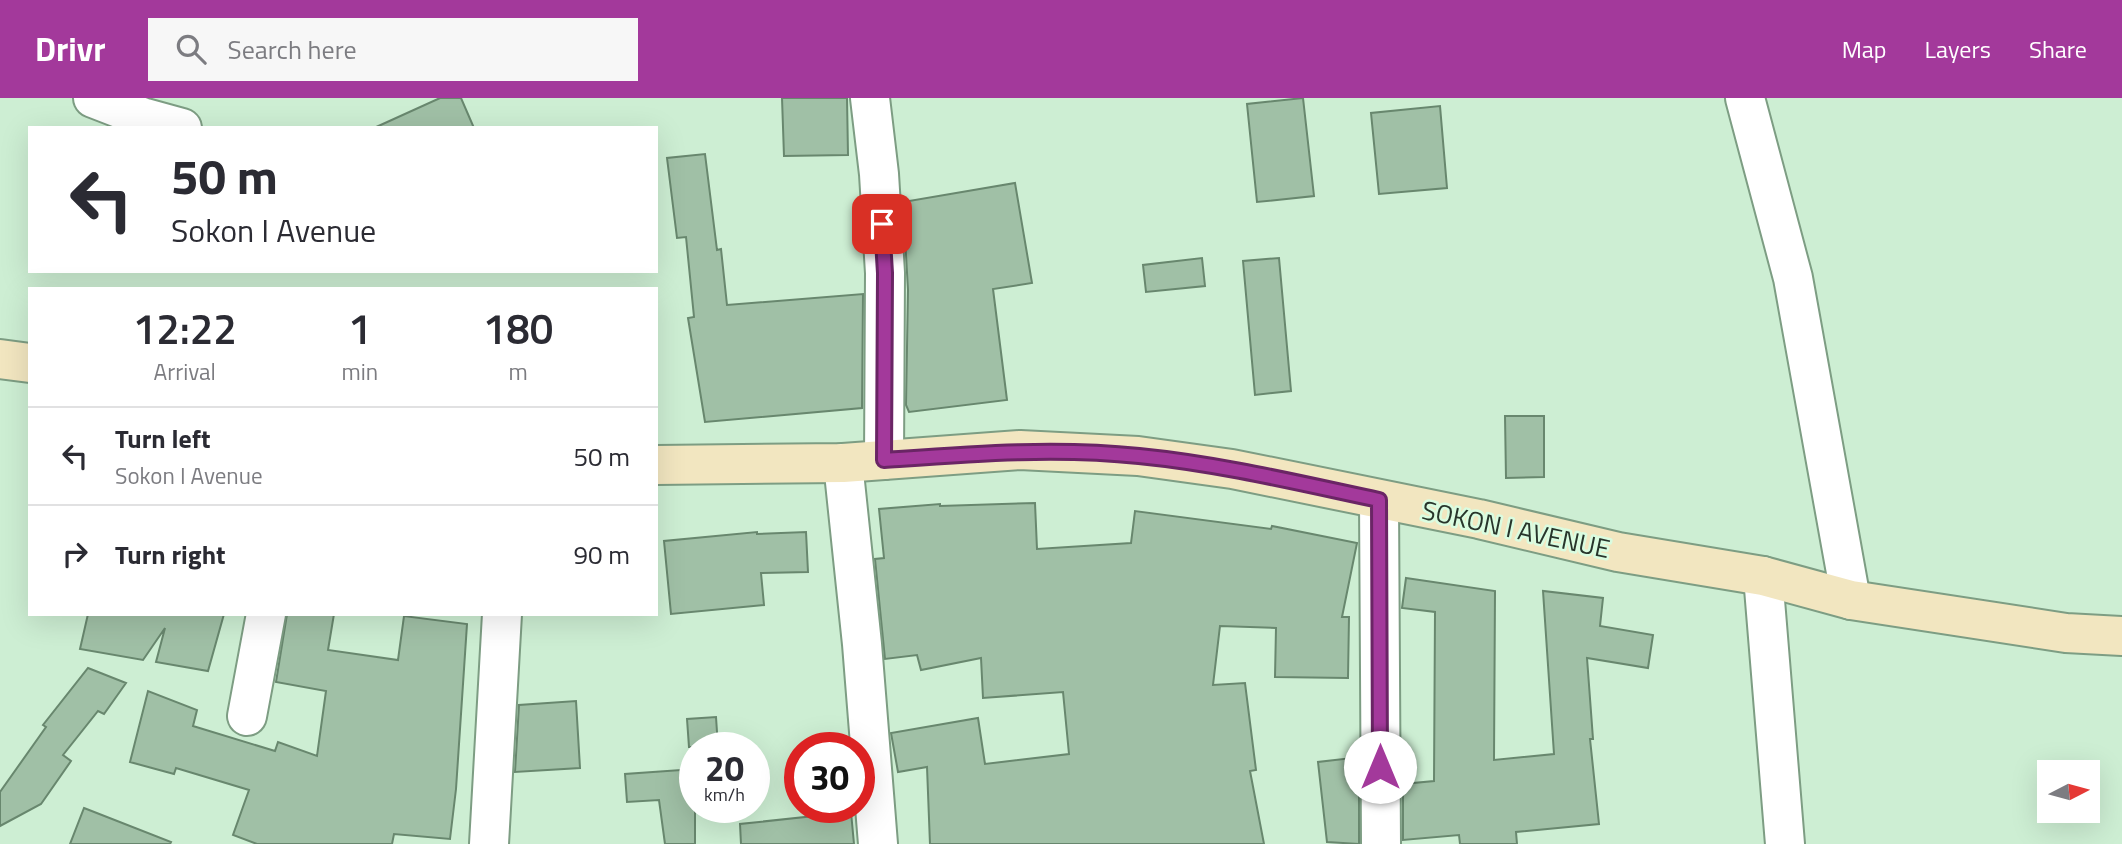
<!DOCTYPE html>
<style>
body{margin:0;font-family:"Titillium Web",sans-serif;background:#f7f7f7;color:#2b2b33;height:100vh;display:flex;flex-direction:column;font-size:26px;white-space:nowrap}
*{box-sizing:border-box;margin:0}
p{font-size:23px;color:#7c7c81}
.icon{flex:none;width:38px;height:38px;fill:none;stroke:currentColor;stroke-width:2;stroke-linecap:round;stroke-linejoin:round}
.map{position:relative;flex:1;overflow:hidden}
.drawer{position:absolute;left:28px;top:189px;width:630px;height:329px;display:flex;flex-direction:column;background:#fff;border-radius:0px;box-shadow:0 7px 28px #0002}
.drawer>*{flex:none}
.hud{position:absolute;left:28px;top:28px;width:630px;height:147px;border-radius:0px;box-shadow:0 7px 28px #0002;background:#fff;color:#2b2b33;overflow:hidden}
.needle{width:46px;rotate:84deg}
.tools{position:absolute;left:2037px;top:662px;display:grid;gap:14px}
.tools a{display:grid;place-items:center;width:63px;height:63px;border-radius:0px;background:#fff;box-shadow:0 7px 28px #0002;font-size:35px}
.speed{position:absolute;left:679px;top:634px;display:flex;gap:14px;font-size:35px;font-weight:700;text-align:center}
.speed>*{display:grid;place-content:center;width:91px;height:91px;border-radius:50%;background:#fff;box-shadow:0 7px 28px #0002;line-height:1}
.speed small{font-size:18px;font-weight:400}
.speed .limit{border:10px solid #d22;background:#fff;color:#111}
.pin{position:absolute;display:grid;place-items:center;width:60px;height:60px;color:#fff;margin:-30px;border-radius:14px;box-shadow:0 4px 10px #0006}
.me{position:absolute;width:77px;margin:-38px;rotate:0deg;stroke-linejoin:round;filter:drop-shadow(0 0 5px #0008)}
.turn{display:flex;align-items:center;gap:24px;height:147px;padding:0 28px;font-size:32px}
.turn .icon{width:91px;height:91px;stroke-width:2.5}
.turn b{display:block;font-size:49px;line-height:60px}
.eta{display:flex;justify-content:space-evenly;align-items:center;height:119px;text-align:center}
.eta b{font-size:42px;font-weight:600;line-height:49px}
ul{padding:0;list-style:none}
li{display:flex;align-items:center;gap:21px;height:98px;padding:0 28px;border-top:2px solid #e1e1e2}
li div{flex:1}
li b{display:block;font-size:26px}
li em{font-style:normal}
header{display:flex;align-items:center;gap:42px;box-sizing:border-box;height:98px;padding:0 35px;background:#a3399b;color:#fff}
header strong{font-size:33px}
nav{display:flex;gap:38px;margin-inline-start:auto;font-size:24px}
.search{width:490px;height:63px;background:#f7f7f7;display:flex;align-items:center;gap:18px;box-sizing:border-box;padding:0 24px;border-radius:0px;color:#7c7c81;font-size:26px}
.map>svg:first-child{display:block}
.building{fill:#a0c0a6;stroke:#68876e;stroke-width:2}
.lines{fill:none;stroke-linecap:round;stroke-linejoin:round}
.street-casing{stroke:#7d9d83;stroke-width:42}
.secondary-casing{stroke:#7d9d83;stroke-width:42}
.street{stroke:#fff;stroke-width:38}
.secondary{stroke:#f2e6c0;stroke-width:38}
.route-casing{stroke:#6a2565;stroke-width:18}
.route{stroke:#a3399b;stroke-width:12}
.labels{text-anchor:middle;dominant-baseline:central;stroke-width:5;stroke-linejoin:round;paint-order:stroke}
.street-label{font-size:26px;fill:#28352b;stroke:#dafce0}
</style>
<header>
<strong>Drivr</strong>
<div class="search"><svg class="icon" aria-label="search" viewBox="0 0 24 24"><circle cx="10" cy="10" r="6"/><path d="M15 15l6 6"/></svg>Search here</div>
<nav><a>Map</a><a>Layers</a><a>Share</a></nav>
</header>
<div class="map">
<svg width="2122" height="746" viewBox="0 0 2122 746">
<rect width="100%" height="100%" fill="#cdeed3"/>
<path class="building" d="M 440,0 L 461,0 L 474,30 L 374,30 Z
M 782,0 L 847,0 L 848,57 L 784,58 Z
M 1303,0 L 1314,98 L 1257,104 L 1247,6 Z
M 1440,8 L 1447,90 L 1379,96 L 1371,15 Z
M 705,56 L 717,152 L 721,151 L 727,207 L 863,196 L 862,310 L 705,324 L 688,220 L 694,219 L 686,139 L 677,140 L 667,60 Z
M 1015,85 L 1032,185 L 993,191 L 1007,302 L 909,314 L 906,307 L 908,192 L 903,104 Z
M 1202,160 L 1205,188 L 1146,194 L 1143,167 Z
M 1279,160 L 1291,293 L 1255,297 L 1243,163 Z
M 1505,318 L 1544,318 L 1544,379 L 1506,380 Z
M 1035,405 L 1037,451 L 1131,445 L 1135,413 L 1271,431 L 1272,428 L 1357,445 L 1342,519 L 1349,519 L 1348,580 L 1275,579 L 1276,530 L 1220,528 L 1213,587 L 1245,585 L 1256,672 L 1250,673 L 1264,746 L 930,746 L 927,669 L 898,674 L 891,635 L 978,620 L 985,666 L 1069,656 L 1063,594 L 983,600 L 981,560 L 921,572 L 917,557 L 885,561 L 875,461 L 884,460 L 879,411 L 940,406 L 940,408 Z
M 757,434 L 757,436 L 806,434 L 808,474 L 761,475 L 764,507 L 671,516 L 664,443 Z
M 1406,480 L 1495,493 L 1494,662 L 1554,656 L 1543,493 L 1603,500 L 1600,528 L 1653,537 L 1648,570 L 1587,560 L 1593,641 L 1590,641 L 1599,726 L 1516,734 L 1517,746 L 1460,746 L 1459,737 L 1403,742 L 1403,686 L 1434,683 L 1435,514 L 1402,510 Z
M 88,516 L 224,516 L 208,573 L 156,564 L 165,530 L 143,562 L 80,551 Z
M 287,516 L 334,516 L 328,552 L 398,562 L 404,518 L 467,526 L 456,691 L 450,741 L 394,736 L 392,746 L 257,746 L 233,737 L 249,692 L 176,670 L 174,676 L 130,664 L 148,593 L 197,612 L 193,628 L 275,653 L 278,644 L 317,658 L 326,593 L 276,584 Z
M 88,570 L 126,585 L 104,616 L 98,613 L 63,657 L 71,663 L 41,706 L 0,728 L 0,694 L 46,629 L 43,627 Z
M 576,603 L 580,670 L 515,674 L 519,607 Z
M 716,619 L 718,649 L 689,649 L 687,621 Z
M 1352,660 L 1355,691 L 1359,690 L 1359,746 L 1327,744 L 1318,664 Z
M 695,671 L 695,746 L 665,746 L 659,702 L 627,704 L 625,676 Z
M 84,710 L 171,744 L 170,746 L 70,746 Z
M 851,714 L 854,746 L 741,746 L 740,726 Z"/>
<g class="lines">
<defs>
<path id="street" d="M 93,0 L 142,19 L 182,30
M 870,0 L 879,76 L 885,175 L 884,362
M 1745,0 L 1793,180 L 1851,502
M 843,365 L 862,546 L 878,746
M 1379,402 L 1381,746
M 1763,478 L 1785,746
M 247,618 L 266,516
M 489,746 L 502,516"/>
<path id="secondary" d="M 0,261 L 30,265
M 656,367 L 843,365 L 1020,352 L 1138,358 L 1232,371 L 1479,421 L 1618,454 L 1763,478 L 1851,502 L 2066,535 L 2122,538"/>
</defs>
<use href="#street" class="street-casing"/>
<use href="#secondary" class="secondary-casing"/>
<use href="#street" class="street"/>
<use href="#secondary" class="secondary"/>
</g>
<g class="lines">
<defs>
<path id="route" d="M 882,126 L 885,175 L 884,362 C 969,356 1054,349 1139,358 C 1220,366 1299,385 1379,402 L 1380,669"/>
</defs>
<use href="#route" class="route-casing"/>
<use href="#route" class="route"/>
</g>
<g class="labels">
<g class="street-label">
<text transform="translate(1516 431) rotate(12)">SOKON I AVENUE</text>
</g>
</g>
</svg>
<div class="tools">
<a><svg class="needle" viewBox="-14 -14 28 28"><path d="M0-13l5 13h-10z" fill="#e53935"/><path d="M0 13l5-13h-10z" fill="#7c7c81"/></svg></a>
</div>
<div class="speed"><div>20<small>km/h</small></div><div class="limit">30</div></div>
<div class="pin" style="left:882px;top:126px;background:#d93025"><svg class="icon" aria-label="arrive" viewBox="0 0 24 24"><path d="M6 21V4h12l-3 4 3 4H6"/></svg></div>
<svg class="me" style="left:1380px;top:669px" viewBox="-20 -20 40 40"><circle r="19" fill="#fff"/><path d="M0-13L10 11 0 6-10 11z" fill="#a3399b"/></svg>
<div class="hud">
<div class="turn"><svg class="icon" aria-label="left" viewBox="0 0 24 24"><path d="M17 20v-9H6M10 6l-5 5 5 5"/></svg><div><b>50 m</b>Sokon I Avenue</div></div>
</div>
<section class="drawer">
<div class="eta">
<div><b>12:22</b><p>Arrival</p></div>
<div><b>1</b><p>min</p></div>
<div><b>180</b><p>m</p></div>
</div>
<ul>
<li><svg class="icon" aria-label="left" viewBox="0 0 24 24"><path d="M17 20v-9H6M10 6l-5 5 5 5"/></svg><div><b>Turn left</b><p>Sokon I Avenue</p></div><em>50 m</em></li>
<li><svg class="icon" aria-label="right" viewBox="0 0 24 24"><path d="M7 20v-9h11M14 6l5 5-5 5"/></svg><div><b>Turn right</b></div><em>90 m</em></li>
</ul>
</section>
</div>
